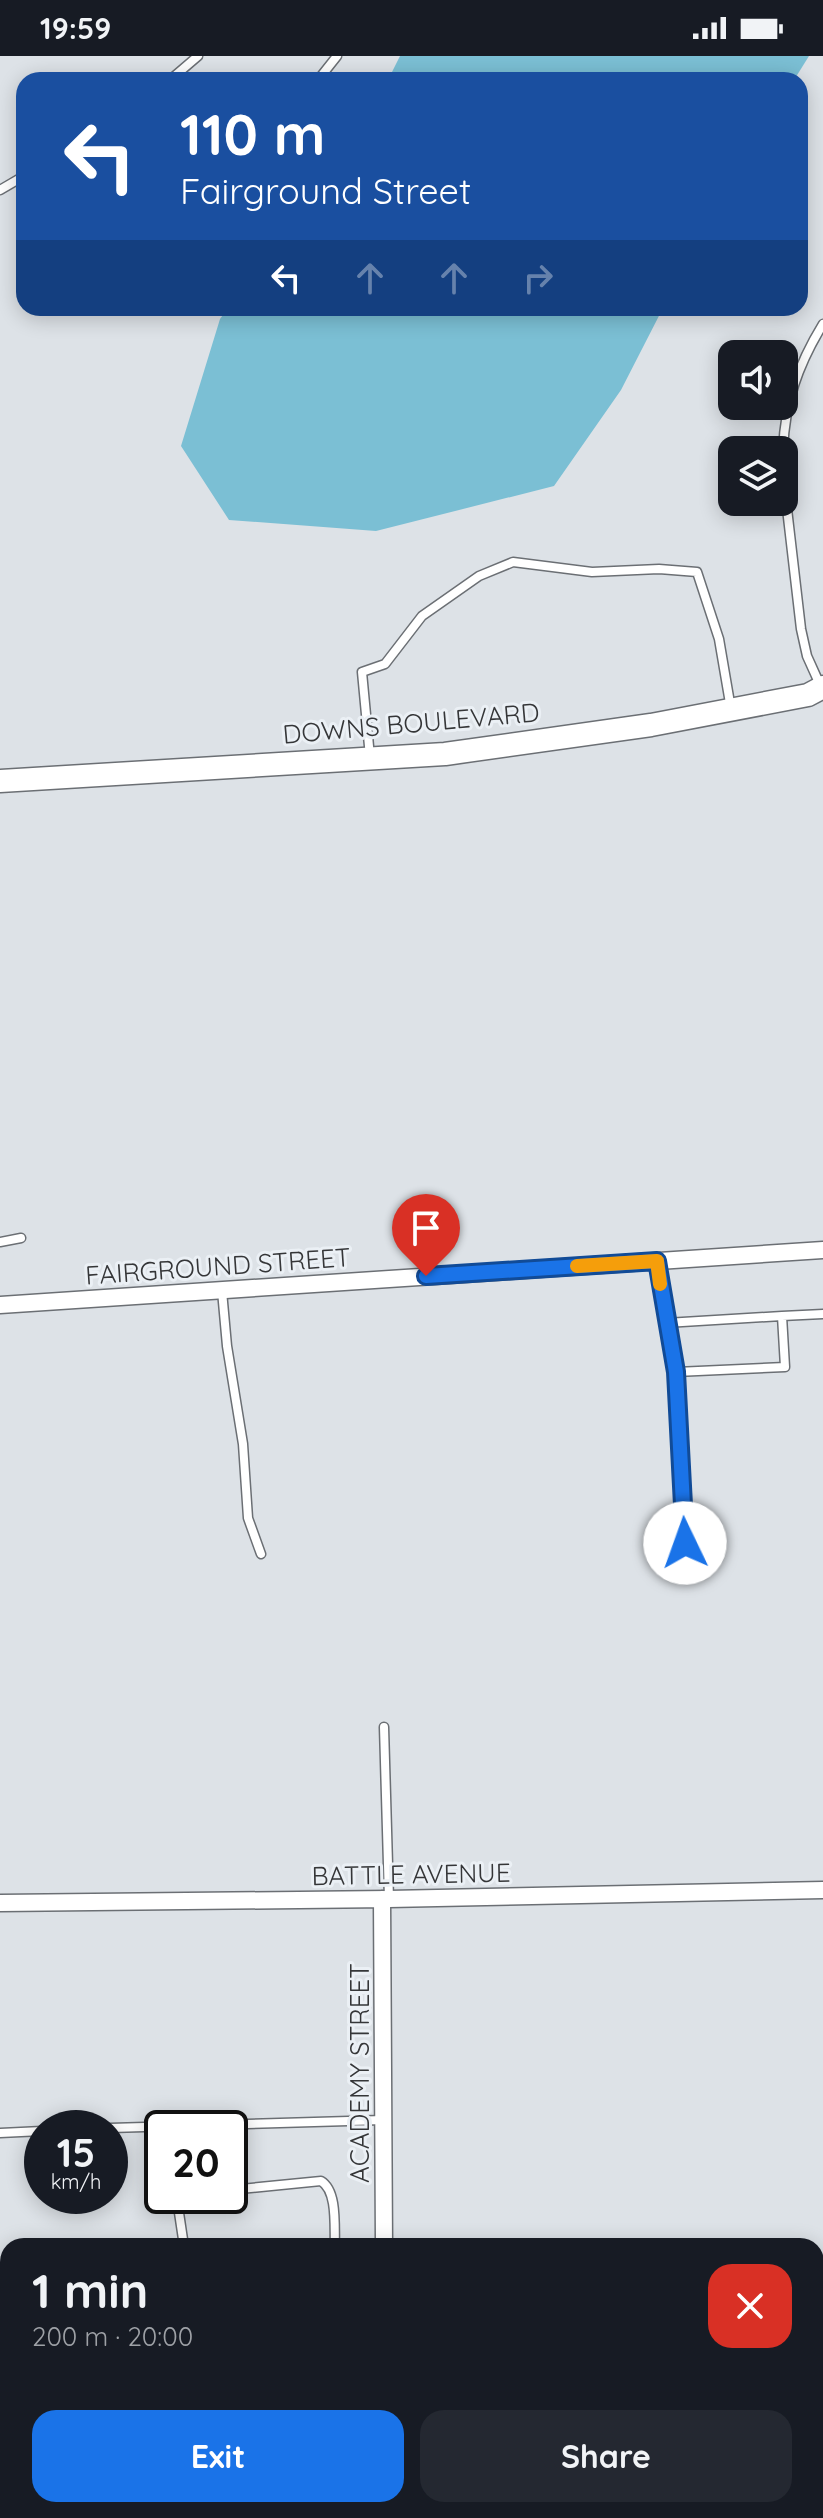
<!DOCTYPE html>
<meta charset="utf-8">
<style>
body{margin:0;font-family:Quicksand,sans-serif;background:#242831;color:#f1f3f6;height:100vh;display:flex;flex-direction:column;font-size:30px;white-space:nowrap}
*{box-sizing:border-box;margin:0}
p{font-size:26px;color:#9ea1a6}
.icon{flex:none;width:44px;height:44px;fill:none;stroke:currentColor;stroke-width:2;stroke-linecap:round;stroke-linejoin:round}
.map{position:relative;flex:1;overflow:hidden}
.panel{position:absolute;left:0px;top:2182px;width:824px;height:280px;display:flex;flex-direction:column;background:#171b24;border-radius:24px 24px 0 0;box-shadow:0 4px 20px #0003}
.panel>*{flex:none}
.guide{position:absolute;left:16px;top:16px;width:792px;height:244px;border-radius:24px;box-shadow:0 4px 20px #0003;background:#1a4fa0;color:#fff;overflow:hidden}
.tools{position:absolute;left:718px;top:284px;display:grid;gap:16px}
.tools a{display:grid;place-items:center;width:80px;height:80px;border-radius:16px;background:#171b24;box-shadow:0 4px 20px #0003;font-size:40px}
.speed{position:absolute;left:24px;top:2054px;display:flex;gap:16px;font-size:40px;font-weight:700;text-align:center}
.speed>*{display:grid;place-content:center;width:104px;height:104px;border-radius:50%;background:#171b24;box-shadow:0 4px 20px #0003;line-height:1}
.speed small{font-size:20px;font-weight:400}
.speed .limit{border:4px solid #111;border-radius:12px;background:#fff;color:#111}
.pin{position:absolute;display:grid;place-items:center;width:68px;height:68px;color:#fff;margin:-82px -34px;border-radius:50% 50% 50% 0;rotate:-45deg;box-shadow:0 0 8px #0007}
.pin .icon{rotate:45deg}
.me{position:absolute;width:88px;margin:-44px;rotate:357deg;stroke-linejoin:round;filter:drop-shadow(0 0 6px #0008)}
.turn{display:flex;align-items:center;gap:28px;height:168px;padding:0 32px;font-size:36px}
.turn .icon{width:104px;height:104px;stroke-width:2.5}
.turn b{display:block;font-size:56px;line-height:68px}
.lanes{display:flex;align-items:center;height:76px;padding:0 32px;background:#0003;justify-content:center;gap:40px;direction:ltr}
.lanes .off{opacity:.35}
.round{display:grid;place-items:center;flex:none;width:84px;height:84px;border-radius:24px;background:#242831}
.summary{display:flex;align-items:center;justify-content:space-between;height:136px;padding:0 32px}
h1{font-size:48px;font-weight:700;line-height:60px}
.cta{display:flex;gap:16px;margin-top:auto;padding:16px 32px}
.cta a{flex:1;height:92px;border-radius:24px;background:#1a73e8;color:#fff;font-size:32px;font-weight:700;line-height:92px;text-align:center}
.cta a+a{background:#242831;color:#f1f3f6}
.status{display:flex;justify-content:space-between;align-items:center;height:56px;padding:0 40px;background:#171b24;direction:ltr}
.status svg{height:22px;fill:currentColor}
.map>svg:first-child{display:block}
.green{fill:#a2c097}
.water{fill:#7bbfd4}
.building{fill:#eaae9e}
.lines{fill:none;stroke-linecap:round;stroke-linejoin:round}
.lane-casing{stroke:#6b6f74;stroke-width:11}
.street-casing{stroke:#6b6f74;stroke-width:19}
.secondary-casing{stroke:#6b6f74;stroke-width:25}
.lane{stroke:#fff;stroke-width:8}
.street{stroke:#fff;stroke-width:16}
.secondary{stroke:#fff;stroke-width:22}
.route-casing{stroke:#114b97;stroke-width:20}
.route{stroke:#1a73e8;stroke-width:14}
.slow{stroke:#f59e0b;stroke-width:14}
.labels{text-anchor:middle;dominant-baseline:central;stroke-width:6;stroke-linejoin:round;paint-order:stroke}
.street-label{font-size:26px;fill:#353638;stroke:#ebf0f5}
</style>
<div class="status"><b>19:59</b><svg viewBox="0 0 49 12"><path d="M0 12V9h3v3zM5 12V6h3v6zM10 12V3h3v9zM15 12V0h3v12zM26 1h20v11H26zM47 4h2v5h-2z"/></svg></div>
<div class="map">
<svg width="823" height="2462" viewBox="0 0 823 2462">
<rect width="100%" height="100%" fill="#dde2e7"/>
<path class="green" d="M 8,2348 L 8,2454 L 287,2454 L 287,2462 L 0,2462 L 0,2349 Z"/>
<path class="water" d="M 400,0 L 809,0 L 794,24 L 388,24 Z
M 228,252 L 663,252 L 621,334 L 554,430 L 376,475 L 229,464 L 181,390 L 220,263 Z"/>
<path class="building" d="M 365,2457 L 365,2462 L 325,2462 L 325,2460 Z"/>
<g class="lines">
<defs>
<path id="lane" d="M 170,24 L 198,0
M 318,24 L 337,0
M 0,134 L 24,120
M 783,394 C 785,346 798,309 823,268
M 784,427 L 801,573 L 807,600 L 821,631
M 370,701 L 362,616 L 385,608 L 422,560 L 479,520 L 513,506 L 592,516 L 659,513 L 697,516 L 719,583 L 731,653
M 0,1186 L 21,1182
M 657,1206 L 676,1316 L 685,1487
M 222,1235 L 227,1290 L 243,1388 L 248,1462 L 261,1498
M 666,1267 L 782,1260
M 676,1316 L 785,1311 L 782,1260 L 823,1258
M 384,1671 L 389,1843
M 110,2072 L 383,2064
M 0,2077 L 42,2075
M 230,2134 L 321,2125 C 338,2135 334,2172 335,2190
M 184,2190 L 178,2150 L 184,2141 L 189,2140"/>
<path id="street" d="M 0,1249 L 823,1194
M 382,1843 L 384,2190
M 0,1847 L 389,1843 L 823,1834
M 816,2254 L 823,2253
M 0,2312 L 8,2311
M 400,2454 L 401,2462"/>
<path id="secondary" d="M 0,725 L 445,698 L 651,669 L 808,639 L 823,631"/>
</defs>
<use href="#lane" class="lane-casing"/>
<use href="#street" class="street-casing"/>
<use href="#secondary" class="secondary-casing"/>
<use href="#lane" class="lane"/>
<use href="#street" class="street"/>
<use href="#secondary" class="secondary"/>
</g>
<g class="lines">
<defs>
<path id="route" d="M 426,1220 L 657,1205 L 676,1316 L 685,1487"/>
</defs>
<use href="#route" class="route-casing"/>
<use href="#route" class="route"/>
<path class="slow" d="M 577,1210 L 657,1205 L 660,1228"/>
</g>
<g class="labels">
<g class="street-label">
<text transform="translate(411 667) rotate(-5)">DOWNS BOULEVARD</text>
<text transform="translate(218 1210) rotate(-4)">FAIRGROUND STREET</text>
<text transform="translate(411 1818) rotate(-1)">BATTLE AVENUE</text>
<text transform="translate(359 2017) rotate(-90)">ACADEMY STREET</text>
</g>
</g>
</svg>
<div class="tools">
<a><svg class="icon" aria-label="sound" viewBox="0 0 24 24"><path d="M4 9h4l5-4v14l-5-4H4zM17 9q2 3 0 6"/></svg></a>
<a><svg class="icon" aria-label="layers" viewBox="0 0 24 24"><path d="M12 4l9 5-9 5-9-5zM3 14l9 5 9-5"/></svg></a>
</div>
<div class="speed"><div>15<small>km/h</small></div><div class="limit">20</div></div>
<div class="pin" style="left:426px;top:1220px;background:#d93025"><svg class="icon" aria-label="arrive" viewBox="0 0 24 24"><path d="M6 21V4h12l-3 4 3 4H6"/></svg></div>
<svg class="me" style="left:685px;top:1487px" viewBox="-20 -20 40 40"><circle r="19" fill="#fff"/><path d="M0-13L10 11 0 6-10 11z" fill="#1a73e8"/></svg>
<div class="guide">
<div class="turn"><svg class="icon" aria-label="left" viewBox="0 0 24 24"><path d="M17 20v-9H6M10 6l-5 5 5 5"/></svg><div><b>110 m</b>Fairground Street</div></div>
<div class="lanes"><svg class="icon" aria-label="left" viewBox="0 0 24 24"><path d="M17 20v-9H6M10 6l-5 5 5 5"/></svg><svg class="icon off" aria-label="ahead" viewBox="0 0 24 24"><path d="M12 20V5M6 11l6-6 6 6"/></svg><svg class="icon off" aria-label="ahead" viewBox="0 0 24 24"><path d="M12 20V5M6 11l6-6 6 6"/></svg><svg class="icon off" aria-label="right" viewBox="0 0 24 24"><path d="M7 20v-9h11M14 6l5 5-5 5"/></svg></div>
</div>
<section class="panel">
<div class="summary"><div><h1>1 min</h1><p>200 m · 20:00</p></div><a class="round" style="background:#d93025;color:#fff"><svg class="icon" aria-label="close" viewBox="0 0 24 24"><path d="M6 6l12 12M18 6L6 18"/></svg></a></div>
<div class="cta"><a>Exit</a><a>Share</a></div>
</section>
</div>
